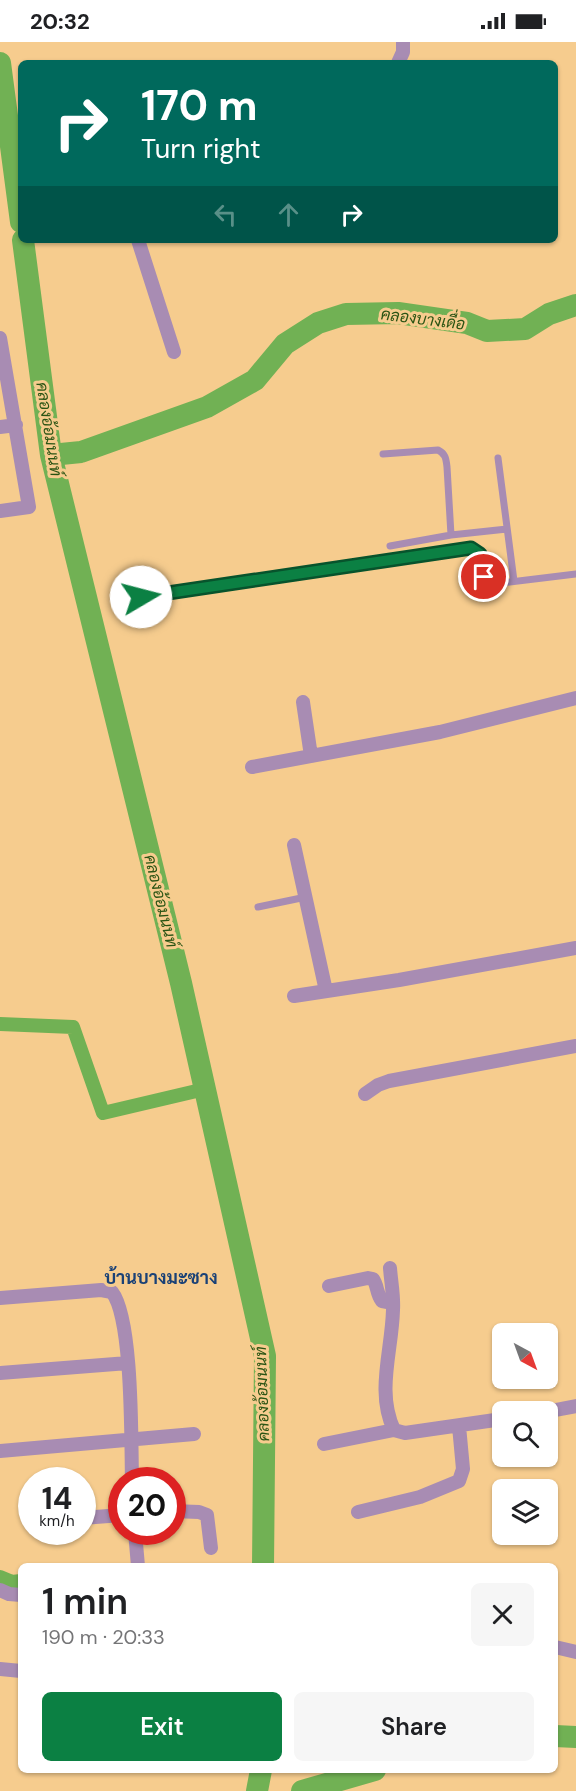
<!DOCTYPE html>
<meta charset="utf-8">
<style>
body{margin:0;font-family:"DM Sans",Sarabun,sans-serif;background:#f6f6f6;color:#202124;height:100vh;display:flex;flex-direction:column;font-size:22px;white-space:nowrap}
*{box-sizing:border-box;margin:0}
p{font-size:20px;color:#757577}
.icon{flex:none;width:33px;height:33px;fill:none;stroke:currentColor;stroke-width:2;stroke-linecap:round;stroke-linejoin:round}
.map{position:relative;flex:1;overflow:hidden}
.details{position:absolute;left:18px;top:1521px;width:540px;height:210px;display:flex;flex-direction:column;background:#fff;border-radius:9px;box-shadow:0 2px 4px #0004}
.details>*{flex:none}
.top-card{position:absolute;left:18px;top:18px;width:540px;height:183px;border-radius:9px;box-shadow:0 2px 4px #0004;background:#00695c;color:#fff;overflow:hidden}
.needle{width:39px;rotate:139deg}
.controls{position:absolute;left:492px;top:1281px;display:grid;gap:12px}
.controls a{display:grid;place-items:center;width:66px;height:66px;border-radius:9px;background:#fff;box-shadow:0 2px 4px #0004;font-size:30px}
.speed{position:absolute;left:18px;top:1425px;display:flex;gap:12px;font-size:30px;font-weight:700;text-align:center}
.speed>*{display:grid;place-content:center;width:78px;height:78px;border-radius:50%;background:#fff;box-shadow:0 2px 4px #0004;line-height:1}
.speed small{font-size:15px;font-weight:400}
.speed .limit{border:9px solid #d22;background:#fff;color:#111}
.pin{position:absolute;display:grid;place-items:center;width:51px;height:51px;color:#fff;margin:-26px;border:3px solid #fff;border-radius:50%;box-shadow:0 2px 6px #0007}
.me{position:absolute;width:66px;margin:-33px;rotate:82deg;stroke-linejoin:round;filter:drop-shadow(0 0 4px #0008)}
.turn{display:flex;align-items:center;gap:21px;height:126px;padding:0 24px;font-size:27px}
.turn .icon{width:78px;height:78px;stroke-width:2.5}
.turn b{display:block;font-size:42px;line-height:51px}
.lanes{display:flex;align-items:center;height:57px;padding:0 24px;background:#0003;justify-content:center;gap:30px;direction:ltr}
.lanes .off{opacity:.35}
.round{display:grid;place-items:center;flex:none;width:63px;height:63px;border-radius:9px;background:#f6f6f6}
.overview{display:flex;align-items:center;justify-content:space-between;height:102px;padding:0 24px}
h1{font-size:36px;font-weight:600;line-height:45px}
.button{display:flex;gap:12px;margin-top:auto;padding:12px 24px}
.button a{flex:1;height:69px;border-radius:9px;background:#0b8043;color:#fff;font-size:24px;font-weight:600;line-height:69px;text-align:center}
.button a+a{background:#f6f6f6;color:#202124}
.status{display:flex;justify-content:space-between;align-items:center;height:42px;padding:0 30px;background:#fff;direction:ltr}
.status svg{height:16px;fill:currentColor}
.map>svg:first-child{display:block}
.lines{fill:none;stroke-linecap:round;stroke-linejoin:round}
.canal{stroke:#71b154;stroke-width:14}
.river{stroke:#71b154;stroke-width:22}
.lane{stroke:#a88cb3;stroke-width:7}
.street{stroke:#a88cb3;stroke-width:14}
.route-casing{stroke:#07532c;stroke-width:15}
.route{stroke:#0b8043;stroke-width:10}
.labels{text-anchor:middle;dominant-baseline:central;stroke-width:6;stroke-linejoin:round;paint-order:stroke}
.water-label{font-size:16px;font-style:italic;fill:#2a5414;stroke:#f6cc8e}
.quarter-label{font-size:18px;font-weight:bold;fill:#1a4176;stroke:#f6cc8e}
</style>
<div class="status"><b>20:32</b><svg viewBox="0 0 49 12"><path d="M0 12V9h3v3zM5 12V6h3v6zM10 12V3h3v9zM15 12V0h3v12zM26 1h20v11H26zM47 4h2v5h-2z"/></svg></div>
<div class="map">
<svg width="576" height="1749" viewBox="0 0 576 1749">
<rect width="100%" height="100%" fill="#f6cc8e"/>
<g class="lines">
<path class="canal" d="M 0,982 L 73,985 L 103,1071 L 205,1047
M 0,1535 L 12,1540 L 21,1539"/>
<path class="river" d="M 0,21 L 21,180
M 23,198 L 51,413 L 181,941 L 265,1314 L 263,1524
M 51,413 L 81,410 L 207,365 L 255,338 L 285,302 L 318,281 L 346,272 L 398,271 L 467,281 L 487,289 L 525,287 L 549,272 L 576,263
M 555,1694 L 576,1695
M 257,1749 L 261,1728
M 302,1749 L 375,1728"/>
<path class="lane" d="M 383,412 L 438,408 C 446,412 446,417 447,425 L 451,493
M 498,416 L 514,539
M 390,504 L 451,493 L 507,487
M 141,555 L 471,505 C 487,512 477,537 494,542 L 576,532
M 258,865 L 306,855"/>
<path class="street" d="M 398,21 L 403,10 L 403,0
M 138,198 L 174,310
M 0,296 L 29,465 L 0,469
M 0,385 L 16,383
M 303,660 L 311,714
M 252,725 L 440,690 L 576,656
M 294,803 L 326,949
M 294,954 L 399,938 L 576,906
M 365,1052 L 378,1043 L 389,1039 L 576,1004
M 390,1226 C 391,1240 394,1254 393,1268 C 392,1309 376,1350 394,1388 L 405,1391 L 502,1377
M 329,1244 L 368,1236 L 373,1237 C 378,1244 376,1251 382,1259 L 393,1261
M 0,1256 L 101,1248 L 112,1250 C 133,1277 131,1399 132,1438
M 0,1331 L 128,1321
M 545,1370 L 576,1364
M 324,1402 L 394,1388
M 0,1409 L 194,1392
M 172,1469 L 199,1470 L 207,1473 L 211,1506
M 358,1470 L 420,1455 L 459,1439 L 463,1427 L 459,1384
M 82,1476 L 122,1473
M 135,1490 L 138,1524
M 0,1548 L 9,1552 L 21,1553
M 555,1605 L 576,1610
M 0,1627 L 21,1629"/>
</g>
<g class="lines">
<defs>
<path id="route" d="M 141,555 L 471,506 L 480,512 L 484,535"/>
</defs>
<use href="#route" class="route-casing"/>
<use href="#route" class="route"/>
</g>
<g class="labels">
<g class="water-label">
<text transform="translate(423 277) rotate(7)">คลองบางเดื่อ</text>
<text transform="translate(49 387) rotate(81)">คลองอ้อมนนท์</text>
<text transform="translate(161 859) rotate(76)">คลองอ้อมนนท์</text>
<text transform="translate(262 1352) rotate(-92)">คลองอ้อมนนท์</text>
</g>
<g class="quarter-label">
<text x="161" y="1236">บ้านบางมะซาง</text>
</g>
</g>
</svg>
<div class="controls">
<a><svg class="needle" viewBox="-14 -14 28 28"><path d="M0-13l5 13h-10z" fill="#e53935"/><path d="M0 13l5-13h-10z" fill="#757577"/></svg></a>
<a><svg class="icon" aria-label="search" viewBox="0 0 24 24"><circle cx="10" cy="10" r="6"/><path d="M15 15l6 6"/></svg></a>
<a><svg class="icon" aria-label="layers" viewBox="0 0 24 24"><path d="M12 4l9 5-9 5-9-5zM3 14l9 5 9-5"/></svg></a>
</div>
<div class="speed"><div>14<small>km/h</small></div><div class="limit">20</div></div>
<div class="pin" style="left:484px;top:535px;background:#d93025"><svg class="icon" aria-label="arrive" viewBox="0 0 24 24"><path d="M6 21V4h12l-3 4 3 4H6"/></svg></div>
<svg class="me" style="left:141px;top:555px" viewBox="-20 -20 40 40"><circle r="19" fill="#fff"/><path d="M0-13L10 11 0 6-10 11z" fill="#0b8043"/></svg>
<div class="top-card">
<div class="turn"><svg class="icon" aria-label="right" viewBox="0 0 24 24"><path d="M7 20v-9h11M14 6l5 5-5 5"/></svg><div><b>170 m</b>Turn right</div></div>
<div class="lanes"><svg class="icon off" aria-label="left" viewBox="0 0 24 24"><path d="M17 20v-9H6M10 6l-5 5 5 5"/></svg><svg class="icon off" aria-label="ahead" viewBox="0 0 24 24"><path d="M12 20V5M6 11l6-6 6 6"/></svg><svg class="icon" aria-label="right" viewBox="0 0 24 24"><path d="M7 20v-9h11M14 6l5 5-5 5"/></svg></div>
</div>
<section class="details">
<div class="overview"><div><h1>1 min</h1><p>190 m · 20:33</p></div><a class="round"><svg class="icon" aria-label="close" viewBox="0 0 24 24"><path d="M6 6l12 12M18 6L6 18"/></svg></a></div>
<div class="button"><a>Exit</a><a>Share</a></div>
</section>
</div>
